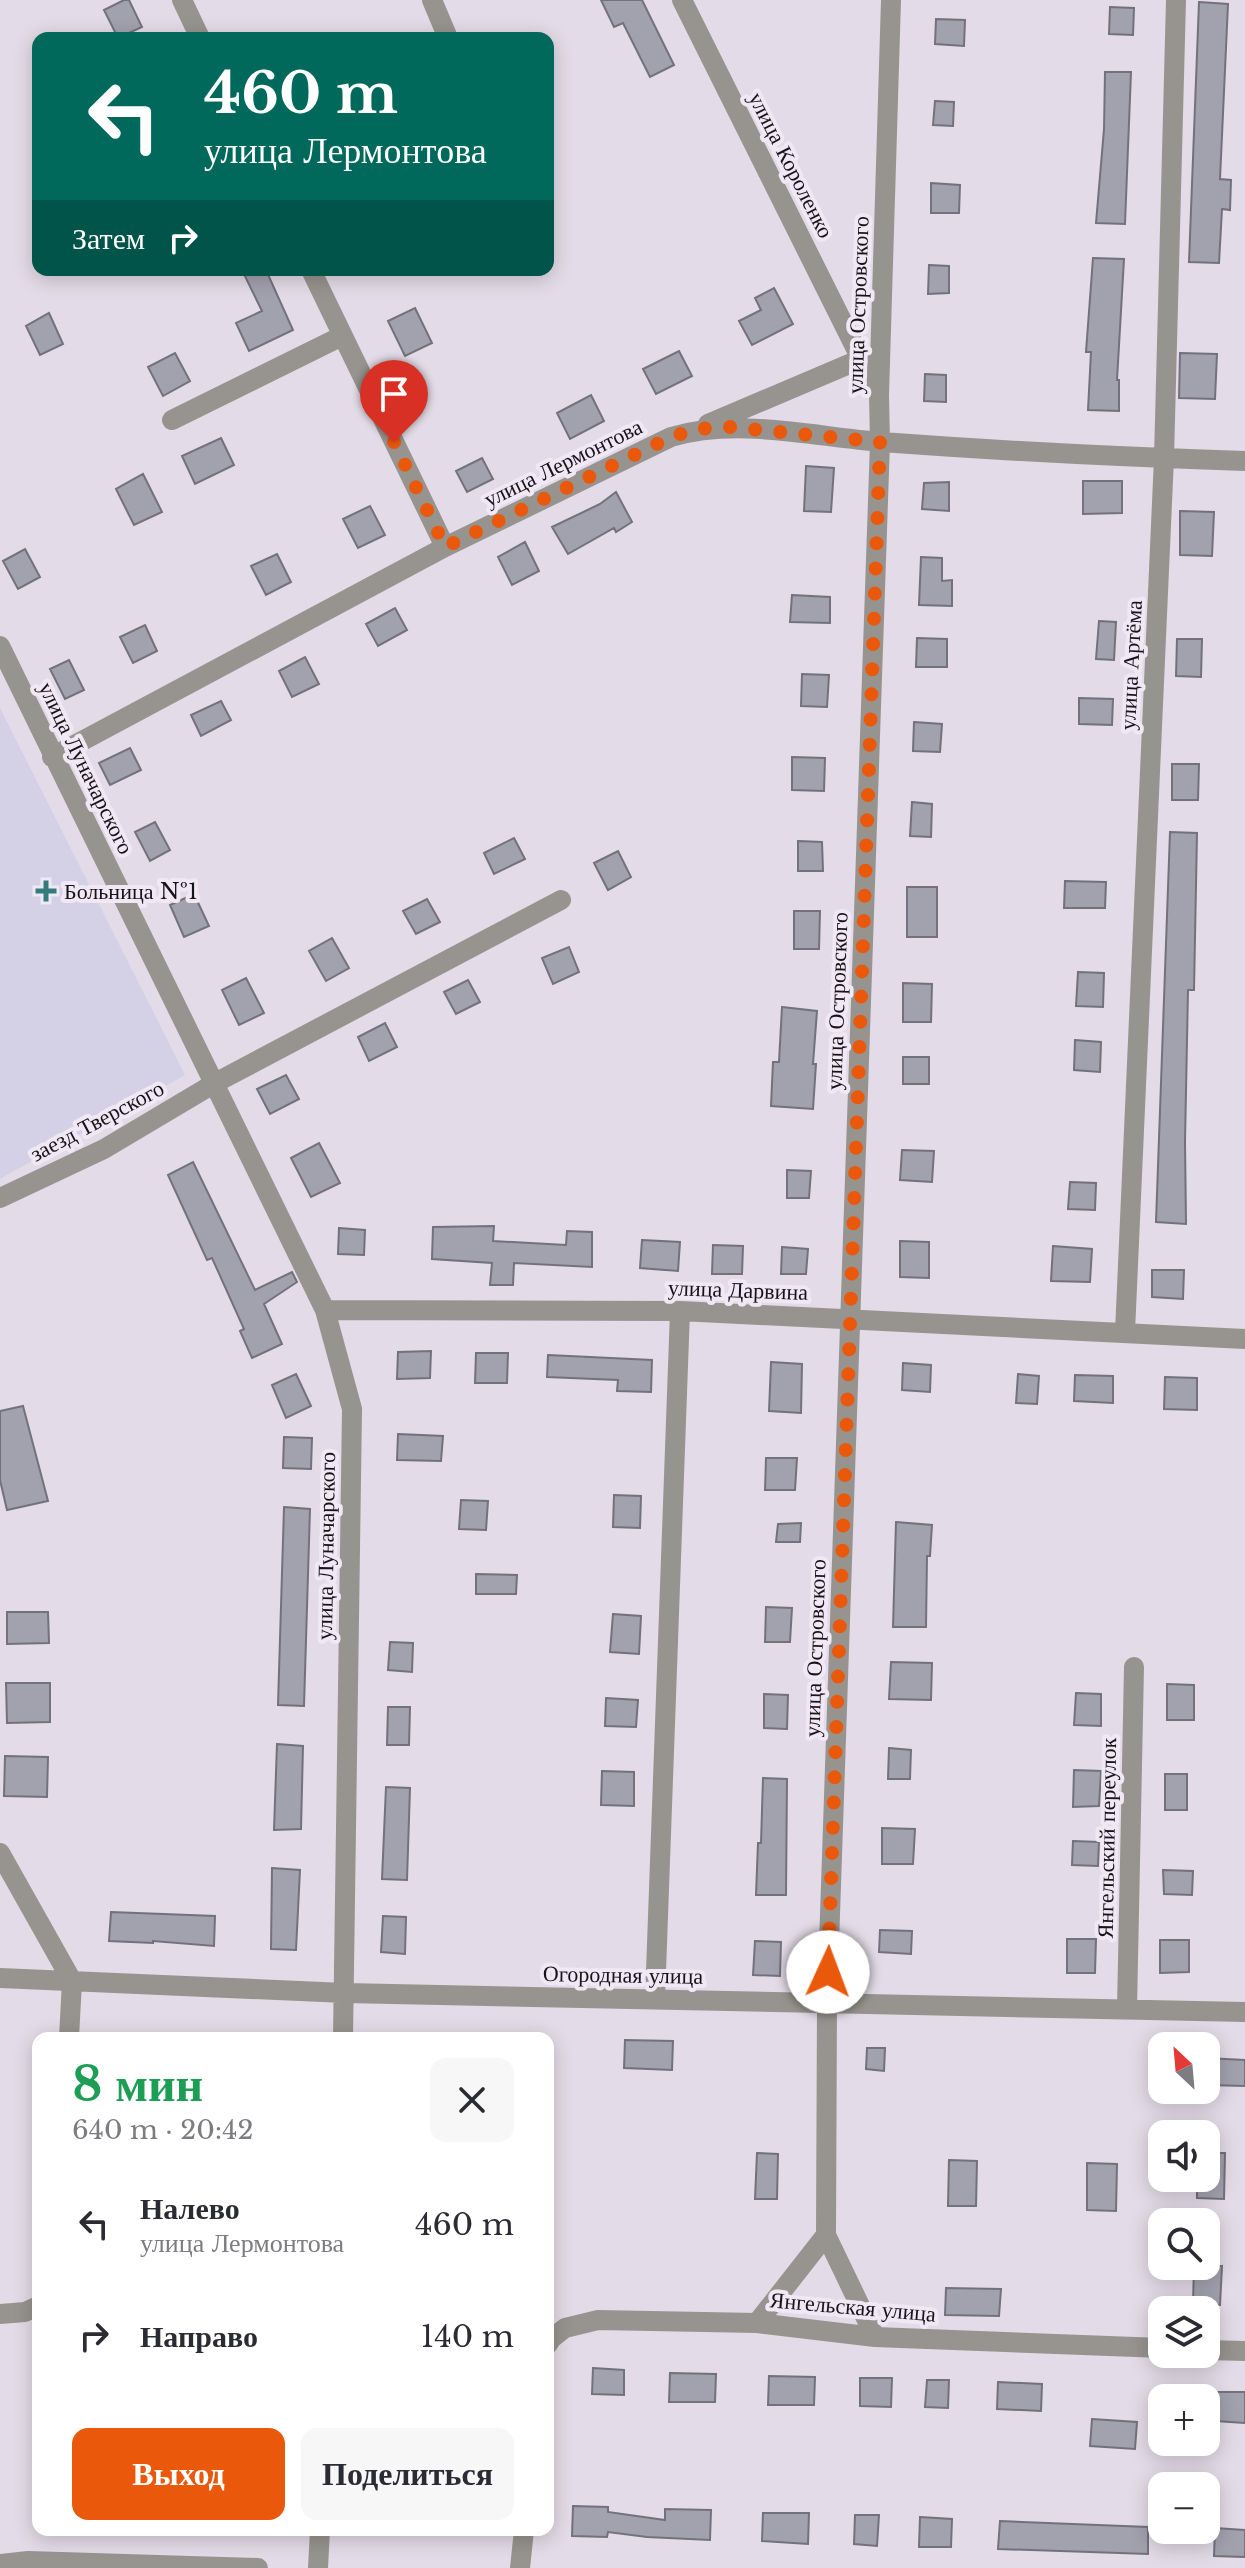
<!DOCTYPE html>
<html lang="ru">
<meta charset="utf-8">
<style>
body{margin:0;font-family:"Libre Baskerville",serif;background:#f7f7f7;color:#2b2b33;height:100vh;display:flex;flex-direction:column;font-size:30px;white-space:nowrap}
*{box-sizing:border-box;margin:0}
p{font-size:26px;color:#7c7c81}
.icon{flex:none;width:44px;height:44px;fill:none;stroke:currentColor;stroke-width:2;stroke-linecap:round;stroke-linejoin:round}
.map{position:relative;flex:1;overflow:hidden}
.drawer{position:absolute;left:32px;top:2032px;width:522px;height:504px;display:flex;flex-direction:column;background:#fff;border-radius:16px;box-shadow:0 4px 20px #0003}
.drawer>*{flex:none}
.banner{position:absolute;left:32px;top:32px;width:522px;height:244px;border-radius:16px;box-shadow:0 4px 20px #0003;background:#00695c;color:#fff;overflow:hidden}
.needle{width:52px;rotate:334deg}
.tools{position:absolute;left:1148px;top:2032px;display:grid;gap:16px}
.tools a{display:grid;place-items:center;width:72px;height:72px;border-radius:16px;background:#fff;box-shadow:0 4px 20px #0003;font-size:40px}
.pin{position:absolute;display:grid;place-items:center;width:68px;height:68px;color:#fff;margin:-82px -34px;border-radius:50% 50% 50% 0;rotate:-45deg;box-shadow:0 0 8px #0007}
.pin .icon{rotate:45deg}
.me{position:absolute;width:88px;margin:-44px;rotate:2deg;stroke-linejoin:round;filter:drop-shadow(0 0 6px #0008)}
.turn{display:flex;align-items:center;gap:28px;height:168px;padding:0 40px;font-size:36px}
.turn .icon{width:104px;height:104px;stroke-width:2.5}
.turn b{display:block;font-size:56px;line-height:68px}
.then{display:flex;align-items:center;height:76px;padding:0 40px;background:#0003;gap:16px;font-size:30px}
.round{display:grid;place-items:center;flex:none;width:84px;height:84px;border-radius:16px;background:#f7f7f7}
.headline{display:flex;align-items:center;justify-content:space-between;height:136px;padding:0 40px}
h1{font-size:48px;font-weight:700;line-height:60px;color:#1e9e55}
.action{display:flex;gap:16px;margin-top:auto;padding:16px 40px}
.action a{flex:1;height:92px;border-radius:16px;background:#ea580c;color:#fff;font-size:32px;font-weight:700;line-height:92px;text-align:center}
.action a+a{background:#f7f7f7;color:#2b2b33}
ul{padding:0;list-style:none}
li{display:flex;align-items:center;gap:24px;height:112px;padding:0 40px}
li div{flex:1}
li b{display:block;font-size:30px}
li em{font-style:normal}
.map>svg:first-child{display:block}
.medical{fill:#d4d1e7}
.building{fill:#a2a1ae;stroke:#73717d;stroke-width:2}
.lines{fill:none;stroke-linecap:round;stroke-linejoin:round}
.street{stroke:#97948f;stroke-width:20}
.route{stroke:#ea580c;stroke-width:14;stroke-dasharray:0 25.2}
.poi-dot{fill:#337c7b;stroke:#f0e8f4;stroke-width:3}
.labels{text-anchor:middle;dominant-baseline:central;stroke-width:8;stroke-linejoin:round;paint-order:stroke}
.street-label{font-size:22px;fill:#171418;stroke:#f0e8f4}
.poi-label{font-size:22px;fill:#171418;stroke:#f0e8f4;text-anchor:start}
</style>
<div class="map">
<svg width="1245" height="2568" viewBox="0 0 1245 2568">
<rect width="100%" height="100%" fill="#e3dbe7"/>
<path class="medical" d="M 0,708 L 185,1075 L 0,1179 Z"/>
<path class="building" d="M 124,0 L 129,0 L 142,27 L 118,38 L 104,10 Z
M 601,0 L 642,0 L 674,65 L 650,77 L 623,23 L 614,27 Z
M 1199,2 L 1228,4 L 1220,179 L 1231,180 L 1230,210 L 1222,209 L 1219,263 L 1189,262 Z
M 1110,7 L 1134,8 L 1133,35 L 1109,34 Z
M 936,19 L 965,20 L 964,46 L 935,44 Z
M 1105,72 L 1131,72 L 1125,224 L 1096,223 L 1104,129 Z
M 935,101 L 954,102 L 953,126 L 933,125 Z
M 931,183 L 960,185 L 959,213 L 931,213 Z
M 1093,258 L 1124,259 L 1117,380 L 1119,380 L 1119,411 L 1088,410 L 1091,352 L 1086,352 Z
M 929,265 L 949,266 L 949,293 L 928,294 Z
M 242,270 L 266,270 L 293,330 L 249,351 L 236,323 L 262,311 Z
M 774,288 L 793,324 L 752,345 L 739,321 L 761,310 L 755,298 Z
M 415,308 L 432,343 L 405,356 L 388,321 Z
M 49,313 L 63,344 L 40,355 L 26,326 Z
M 679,351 L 692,376 L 656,394 L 643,369 Z
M 175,353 L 190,381 L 163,396 L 148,367 Z
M 1180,353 L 1217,354 L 1215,399 L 1179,398 Z
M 925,374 L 946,375 L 946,402 L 924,401 Z
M 591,395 L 604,421 L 570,439 L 557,413 Z
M 221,438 L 234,465 L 195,484 L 182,456 Z
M 482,458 L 493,479 L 467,492 L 456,471 Z
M 806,466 L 834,468 L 831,512 L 804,511 Z
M 143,474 L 162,512 L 134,525 L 116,489 Z
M 1083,481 L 1122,481 L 1122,513 L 1083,514 Z
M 949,482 L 949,511 L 922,509 L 924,483 Z
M 616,492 L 632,522 L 616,532 L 614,528 L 568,554 L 552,527 L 600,504 Z
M 370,506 L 385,535 L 358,548 L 343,519 Z
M 1180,511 L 1214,512 L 1212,556 L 1180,555 Z
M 525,542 L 539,571 L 512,585 L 498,557 Z
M 25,549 L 40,577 L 18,589 L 3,561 Z
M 277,554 L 291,582 L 266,595 L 251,566 Z
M 921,557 L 942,558 L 942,581 L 952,580 L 952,606 L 919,605 Z
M 792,595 L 830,597 L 830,623 L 790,622 Z
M 395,608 L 407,630 L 378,646 L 366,624 Z
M 1099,621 L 1116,622 L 1114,660 L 1096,659 Z
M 145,625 L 157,651 L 133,663 L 120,637 Z
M 917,638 L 947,639 L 947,667 L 916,667 Z
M 1177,639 L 1202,639 L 1201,677 L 1176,676 Z
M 305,657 L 319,684 L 292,697 L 279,671 Z
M 69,660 L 84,690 L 65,699 L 50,669 Z
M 802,674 L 829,675 L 827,707 L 801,706 Z
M 1079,698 L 1113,699 L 1112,725 L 1079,724 Z
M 221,701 L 231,720 L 201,736 L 191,715 Z
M 914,722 L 942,724 L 940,752 L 913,751 Z
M 130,748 L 141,770 L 110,785 L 99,763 Z
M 792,757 L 825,758 L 824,791 L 792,790 Z
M 1172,764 L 1199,764 L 1198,800 L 1172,800 Z
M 912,802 L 932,804 L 931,837 L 910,836 Z
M 155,822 L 170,850 L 150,861 L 135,832 Z
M 1170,832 L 1197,833 L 1194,990 L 1188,990 L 1185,1142 L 1186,1224 L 1156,1222 Z
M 514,838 L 525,859 L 494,874 L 484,853 Z
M 798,841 L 822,842 L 823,871 L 798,871 Z
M 618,851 L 631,877 L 608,890 L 594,863 Z
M 1065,881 L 1106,882 L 1105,908 L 1064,908 Z
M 907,887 L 937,887 L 937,937 L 907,937 Z
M 194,894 L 209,926 L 184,937 L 170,905 Z
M 427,899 L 440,922 L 416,934 L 403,911 Z
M 794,911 L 820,911 L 819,949 L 794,949 Z
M 332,938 L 349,968 L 326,981 L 309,951 Z
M 569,947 L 579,972 L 553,984 L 542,958 Z
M 1078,972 L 1104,973 L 1103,1007 L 1076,1006 Z
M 246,978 L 264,1013 L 239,1025 L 222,990 Z
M 468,980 L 480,1002 L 456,1014 L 444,992 Z
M 903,983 L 932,984 L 931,1022 L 903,1022 Z
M 782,1007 L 817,1011 L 813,1064 L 816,1064 L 813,1109 L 771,1106 L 773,1062 L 779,1062 Z
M 385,1023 L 397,1047 L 369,1061 L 358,1037 Z
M 1075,1040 L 1101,1042 L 1100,1072 L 1074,1070 Z
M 903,1057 L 929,1057 L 929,1084 L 903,1084 Z
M 286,1075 L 299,1099 L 270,1114 L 257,1089 Z
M 319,1143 L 340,1183 L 311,1197 L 291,1158 Z
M 902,1150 L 934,1151 L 932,1182 L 900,1180 Z
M 193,1162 L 255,1290 L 292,1272 L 297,1282 L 264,1304 L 282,1344 L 252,1358 L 240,1331 L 244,1329 L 212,1258 L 207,1260 L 168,1175 Z
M 787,1170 L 811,1171 L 809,1198 L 787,1198 Z
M 1070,1182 L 1096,1183 L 1095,1210 L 1068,1209 Z
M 494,1226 L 493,1241 L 566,1245 L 567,1231 L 592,1232 L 592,1267 L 514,1263 L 513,1285 L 490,1285 L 492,1263 L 432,1259 L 433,1227 Z
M 339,1228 L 365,1230 L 364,1255 L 338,1254 Z
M 642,1240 L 680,1242 L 678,1271 L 640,1268 Z
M 900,1241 L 929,1242 L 929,1278 L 900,1277 Z
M 713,1245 L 743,1246 L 742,1274 L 712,1274 Z
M 1053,1246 L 1092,1249 L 1090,1282 L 1051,1281 Z
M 782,1247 L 808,1249 L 806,1274 L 781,1274 Z
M 1152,1270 L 1184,1270 L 1183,1299 L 1152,1297 Z
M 431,1351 L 430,1378 L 397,1379 L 398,1352 Z
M 476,1353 L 508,1353 L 507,1383 L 475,1383 Z
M 548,1355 L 652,1360 L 651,1392 L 617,1391 L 618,1380 L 547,1377 Z
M 771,1362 L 802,1364 L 801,1413 L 769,1411 Z
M 903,1363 L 931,1365 L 930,1392 L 902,1390 Z
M 296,1374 L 311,1406 L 286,1418 L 272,1385 Z
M 1018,1374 L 1039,1376 L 1037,1404 L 1016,1403 Z
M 1075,1375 L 1113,1376 L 1113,1403 L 1074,1401 Z
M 1165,1377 L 1197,1378 L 1197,1410 L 1164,1409 Z
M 23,1406 L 48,1501 L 7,1510 L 0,1480 L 0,1411 Z
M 398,1434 L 443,1436 L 441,1461 L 397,1460 Z
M 284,1437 L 312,1438 L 311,1469 L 283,1468 Z
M 766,1458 L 797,1458 L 795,1490 L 765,1490 Z
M 614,1495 L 641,1496 L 640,1528 L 613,1527 Z
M 461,1500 L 488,1501 L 486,1530 L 459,1529 Z
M 284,1507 L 310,1509 L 304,1706 L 278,1705 Z
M 896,1522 L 932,1525 L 930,1556 L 927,1556 L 926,1627 L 893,1627 Z
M 801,1523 L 800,1542 L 776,1542 L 778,1524 Z
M 476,1574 L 517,1575 L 516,1594 L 476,1594 Z
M 766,1607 L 792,1608 L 790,1642 L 765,1642 Z
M 7,1612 L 48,1612 L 49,1643 L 7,1644 Z
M 613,1614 L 641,1616 L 639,1654 L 610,1652 Z
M 390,1642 L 413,1643 L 412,1672 L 388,1670 Z
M 891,1662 L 932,1663 L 931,1700 L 889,1699 Z
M 6,1683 L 50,1683 L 50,1722 L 7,1723 Z
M 1167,1684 L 1194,1685 L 1194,1720 L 1167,1720 Z
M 1076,1693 L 1101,1694 L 1101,1726 L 1074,1725 Z
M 764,1694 L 788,1695 L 787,1729 L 764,1728 Z
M 606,1698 L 638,1700 L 636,1727 L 605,1726 Z
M 388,1707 L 410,1707 L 409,1745 L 387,1745 Z
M 277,1744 L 303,1746 L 301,1829 L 274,1830 Z
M 889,1748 L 911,1750 L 910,1779 L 888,1779 Z
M 5,1756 L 48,1757 L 47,1797 L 4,1796 Z
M 1074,1770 L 1101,1771 L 1099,1806 L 1073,1807 Z
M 602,1771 L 634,1772 L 634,1806 L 601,1805 Z
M 1165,1774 L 1187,1774 L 1187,1810 L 1165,1810 Z
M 763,1778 L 787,1779 L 786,1895 L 756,1895 L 758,1843 L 761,1843 Z
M 386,1787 L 410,1788 L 407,1880 L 382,1879 Z
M 882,1828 L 915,1829 L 913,1864 L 882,1864 Z
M 1073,1841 L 1099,1842 L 1098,1866 L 1072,1865 Z
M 272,1868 L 300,1870 L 296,1950 L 271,1949 Z
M 1163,1870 L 1193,1871 L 1192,1895 L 1164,1894 Z
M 111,1912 L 215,1916 L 214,1946 L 153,1941 L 153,1943 L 109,1941 Z
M 383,1916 L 406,1917 L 405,1954 L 381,1952 Z
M 880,1930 L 912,1931 L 911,1954 L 879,1952 Z
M 1067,1939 L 1096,1939 L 1095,1973 L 1067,1973 Z
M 1160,1940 L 1189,1940 L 1189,1972 L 1160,1973 Z
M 755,1941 L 781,1942 L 780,1976 L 753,1975 Z
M 625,2040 L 673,2041 L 672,2070 L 624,2068 Z
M 867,2048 L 885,2048 L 884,2071 L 866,2069 Z
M 1206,2058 L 1245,2060 L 1245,2086 L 1206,2085 Z
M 757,2153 L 778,2154 L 777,2199 L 755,2199 Z
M 1206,2153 L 1225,2153 L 1224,2199 L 1197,2198 L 1197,2178 L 1206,2178 Z
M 949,2160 L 977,2161 L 976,2206 L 948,2206 Z
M 1087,2163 L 1117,2164 L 1116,2211 L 1087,2210 Z
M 1194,2266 L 1222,2266 L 1220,2305 L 1193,2303 Z
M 946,2288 L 1001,2289 L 999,2316 L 945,2315 Z
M 593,2368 L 624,2370 L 624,2395 L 592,2394 Z
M 670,2373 L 716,2374 L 715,2402 L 669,2402 Z
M 769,2376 L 815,2377 L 814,2405 L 768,2405 Z
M 860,2378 L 892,2378 L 891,2407 L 860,2406 Z
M 927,2380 L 949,2380 L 948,2408 L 925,2407 Z
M 998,2382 L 1042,2384 L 1041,2411 L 997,2409 Z
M 1218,2392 L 1245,2392 L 1245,2423 L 1216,2421 Z
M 1092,2419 L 1137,2422 L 1135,2449 L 1090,2446 Z
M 573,2506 L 608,2507 L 608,2512 L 665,2520 L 665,2509 L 711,2510 L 710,2540 L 647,2537 L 608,2532 L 607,2537 L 572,2536 Z
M 763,2513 L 809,2513 L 808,2544 L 762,2541 Z
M 855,2515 L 879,2515 L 877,2546 L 854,2544 Z
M 920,2517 L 952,2519 L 951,2547 L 919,2547 Z
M 1000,2521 L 1148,2527 L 1148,2554 L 998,2549 Z
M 1215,2528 L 1245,2530 L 1245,2557 L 1214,2556 Z"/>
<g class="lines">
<path class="street" d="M 182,0 L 200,38
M 432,0 L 448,38
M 682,0 L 877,391
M 311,270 L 445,547
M 172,420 L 342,336
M 708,424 L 861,359
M 0,646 L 325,1310 L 352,1409 L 343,2038
M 52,757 L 445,547 L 671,437 C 738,417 814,437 882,442 C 1003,451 1124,457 1245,461
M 0,1198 L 104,1149 L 215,1083 L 561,900
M 325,1310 L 680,1311 L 1245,1339
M 1125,1332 L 1164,458 L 1176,0
M 0,1853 L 72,1981 L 69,2038
M 0,1978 L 345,1993 L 1245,2012
M 655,1999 L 680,1311
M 1127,2009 L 1134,1667
M 0,2314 L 25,2312 L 38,2306
M 757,2323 L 826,2235
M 875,2337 L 826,2235 L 827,2003 L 880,442 L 879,395 L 891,0
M 548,2344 L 551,2339 L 565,2328 L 598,2320 L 757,2323 L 875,2337 L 1162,2348
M 1206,2350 L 1245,2351
M 0,2564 L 28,2561 L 258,2568
M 318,2568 L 320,2530
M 520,2568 L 524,2530"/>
</g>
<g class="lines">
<path class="route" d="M 394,442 L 445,547 L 671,437 L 697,429 L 730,427 L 880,442 L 828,1972"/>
</g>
<path class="poi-dot" d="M42 879h8v8h8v8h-8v8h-8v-8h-8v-8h8z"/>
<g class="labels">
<g class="street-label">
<text transform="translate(791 165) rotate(63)">улица Короленко</text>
<text transform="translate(858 305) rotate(-88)">улица Островского</text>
<text transform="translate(563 463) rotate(-26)">улица Лермонтова</text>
<text transform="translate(1131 665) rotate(-87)">улица Артёма</text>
<text transform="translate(86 768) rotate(64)">улица Луначарского</text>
<text transform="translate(837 1001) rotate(-88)">улица Островского</text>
<text transform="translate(97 1121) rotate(-28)">заезд Тверского</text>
<text transform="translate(738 1290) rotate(2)">улица Дарвина</text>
<text transform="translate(326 1546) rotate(-89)">улица Луначарского</text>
<text transform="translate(815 1648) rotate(-88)">улица Островского</text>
<text transform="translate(1107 1838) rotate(-89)">Янгельский переулок</text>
<text transform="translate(623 1975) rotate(1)">Огородная улица</text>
<text transform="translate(853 2307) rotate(5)">Янгельская улица</text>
</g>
<g class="poi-label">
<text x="64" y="891">Больница №1</text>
</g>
</g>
</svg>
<div class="tools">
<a><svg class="needle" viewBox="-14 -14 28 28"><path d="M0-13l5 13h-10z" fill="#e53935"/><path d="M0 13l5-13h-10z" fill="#7c7c81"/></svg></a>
<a><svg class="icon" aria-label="sound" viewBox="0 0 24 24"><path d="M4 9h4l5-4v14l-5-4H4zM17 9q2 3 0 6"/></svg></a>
<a><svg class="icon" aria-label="search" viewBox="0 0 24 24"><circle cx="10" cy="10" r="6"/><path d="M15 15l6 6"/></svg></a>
<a><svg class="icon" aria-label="layers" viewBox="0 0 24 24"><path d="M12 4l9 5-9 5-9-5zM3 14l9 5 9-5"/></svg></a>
<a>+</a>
<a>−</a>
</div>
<div class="pin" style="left:394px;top:442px;background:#d93025"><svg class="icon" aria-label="arrive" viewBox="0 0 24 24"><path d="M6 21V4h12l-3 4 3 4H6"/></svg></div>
<svg class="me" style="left:828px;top:1972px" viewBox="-20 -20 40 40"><circle r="19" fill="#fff"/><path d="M0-13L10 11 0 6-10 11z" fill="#ea580c"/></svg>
<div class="banner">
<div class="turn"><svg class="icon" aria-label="left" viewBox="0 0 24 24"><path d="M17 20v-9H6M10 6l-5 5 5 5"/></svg><div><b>460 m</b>улица Лермонтова</div></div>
<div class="then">Затем<svg class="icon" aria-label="right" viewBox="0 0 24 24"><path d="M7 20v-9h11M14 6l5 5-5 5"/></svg></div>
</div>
<section class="drawer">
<div class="headline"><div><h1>8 мин</h1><p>640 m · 20:42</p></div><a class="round"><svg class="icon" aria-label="close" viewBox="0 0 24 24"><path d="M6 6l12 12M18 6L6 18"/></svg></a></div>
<ul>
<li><svg class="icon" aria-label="left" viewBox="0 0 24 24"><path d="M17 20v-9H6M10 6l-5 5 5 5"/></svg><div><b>Налево</b><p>улица Лермонтова</p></div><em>460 m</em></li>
<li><svg class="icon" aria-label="right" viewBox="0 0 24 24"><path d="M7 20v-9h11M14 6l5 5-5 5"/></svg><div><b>Направо</b></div><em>140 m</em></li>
</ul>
<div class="action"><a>Выход</a><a>Поделиться</a></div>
</section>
</div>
